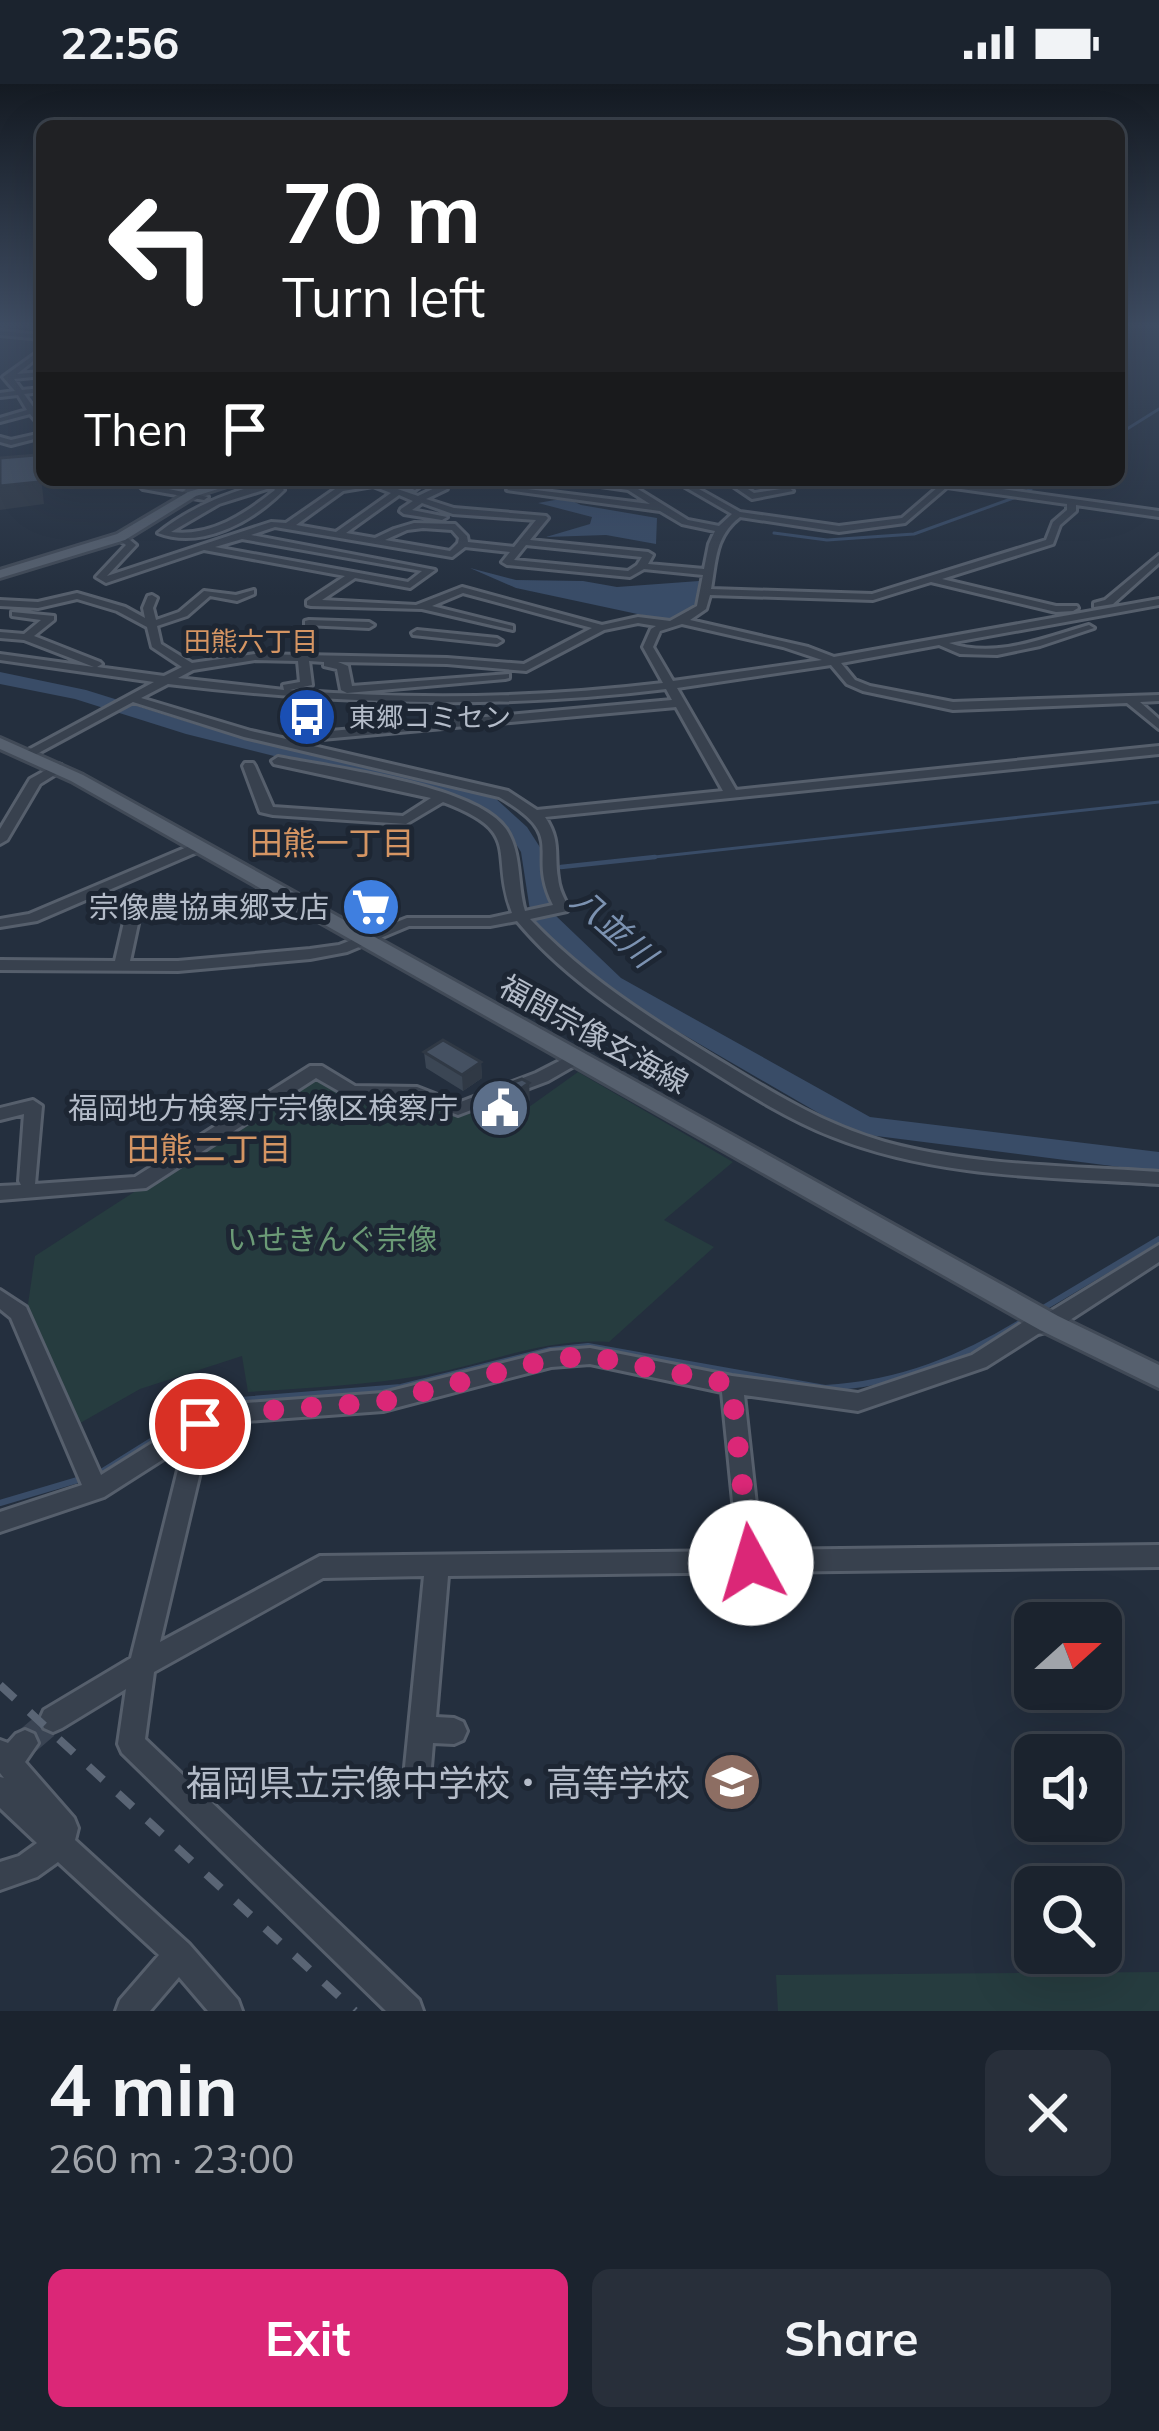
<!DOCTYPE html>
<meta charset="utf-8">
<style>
body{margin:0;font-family:Mulish,"Noto Sans JP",sans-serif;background:#282f3a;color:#f1f3f6;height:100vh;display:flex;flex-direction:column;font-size:45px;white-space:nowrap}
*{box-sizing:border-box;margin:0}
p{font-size:39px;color:#a0a4aa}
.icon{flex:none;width:66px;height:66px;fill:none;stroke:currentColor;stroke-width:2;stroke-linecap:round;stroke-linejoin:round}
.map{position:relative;height:1927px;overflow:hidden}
.details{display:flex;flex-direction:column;background:#1b232e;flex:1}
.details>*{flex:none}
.banner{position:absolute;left:36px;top:36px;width:1089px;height:366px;border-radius:18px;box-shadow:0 12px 48px #0002,0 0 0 3px #39404a;background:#202124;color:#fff;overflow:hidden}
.needle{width:78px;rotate:69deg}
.buttons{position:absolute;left:1014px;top:1518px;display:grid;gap:24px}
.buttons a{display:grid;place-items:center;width:108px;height:108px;border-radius:18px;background:#1b232e;box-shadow:0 12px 48px #0002,0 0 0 3px #39404a;font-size:60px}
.pin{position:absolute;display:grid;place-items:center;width:102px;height:102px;color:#fff;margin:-51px;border:6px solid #fff;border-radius:50%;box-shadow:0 3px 12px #0007}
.me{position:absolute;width:132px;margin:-66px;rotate:354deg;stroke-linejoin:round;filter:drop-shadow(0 0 9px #0008)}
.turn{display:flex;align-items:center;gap:42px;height:252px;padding:0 48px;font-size:54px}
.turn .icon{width:156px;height:156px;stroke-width:2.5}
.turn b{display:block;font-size:84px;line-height:102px}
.then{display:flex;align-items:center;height:114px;padding:0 48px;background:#0003;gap:24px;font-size:45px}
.round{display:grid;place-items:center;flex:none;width:126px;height:126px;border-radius:18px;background:#282f3a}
.overview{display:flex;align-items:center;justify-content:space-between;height:204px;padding:0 48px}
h1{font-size:72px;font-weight:700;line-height:90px}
.button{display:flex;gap:24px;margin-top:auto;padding:24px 48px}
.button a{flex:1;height:138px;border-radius:18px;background:#db2777;color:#fff;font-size:48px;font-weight:700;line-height:138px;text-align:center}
.button a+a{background:#282f3a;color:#f1f3f6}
.status{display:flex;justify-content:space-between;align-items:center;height:84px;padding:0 60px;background:#1b232e;direction:ltr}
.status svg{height:33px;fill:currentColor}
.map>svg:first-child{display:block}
.green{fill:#263c3f}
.water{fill:#394c67}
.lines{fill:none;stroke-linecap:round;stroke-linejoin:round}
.stream-far2{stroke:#394c67;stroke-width:3}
.stream-far1{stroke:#394c67;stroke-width:4.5}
.stream{stroke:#394c67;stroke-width:6}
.river{fill:#394c67;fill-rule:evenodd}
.minor-tunnel{stroke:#3a4453;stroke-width:27;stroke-dasharray:27 14;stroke-linecap:butt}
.minor-casing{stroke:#565f6c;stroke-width:6}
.major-casing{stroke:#414a57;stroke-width:6}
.minor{fill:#38414e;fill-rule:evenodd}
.major{fill:#56606e;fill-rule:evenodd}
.rail{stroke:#5a6575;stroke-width:8;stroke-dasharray:20 20;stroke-linecap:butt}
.wall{fill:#3b4654}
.shaded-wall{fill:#303945}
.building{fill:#455162;stroke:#303945;stroke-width:3}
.route{stroke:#db2777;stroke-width:21;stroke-dasharray:0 37.8}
.labels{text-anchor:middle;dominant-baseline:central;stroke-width:10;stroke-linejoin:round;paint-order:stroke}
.far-neighbourhood-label{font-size:27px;fill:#d59563;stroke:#1d2633}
.far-poi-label{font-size:27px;fill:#b4bcc9;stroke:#1d2633;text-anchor:start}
.poi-label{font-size:30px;fill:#b4bcc9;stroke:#1d2633;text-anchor:end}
.street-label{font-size:30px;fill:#b4bcc9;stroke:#1d2633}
.park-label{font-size:30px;fill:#6b9a76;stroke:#1d2633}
.neighbourhood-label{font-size:33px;fill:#d59563;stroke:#1d2633}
.water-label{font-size:33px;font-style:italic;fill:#7c92b1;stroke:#1d2633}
.near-poi-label{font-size:36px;fill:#b4bcc9;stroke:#1d2633;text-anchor:end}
</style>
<div class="status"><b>22:56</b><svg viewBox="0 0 49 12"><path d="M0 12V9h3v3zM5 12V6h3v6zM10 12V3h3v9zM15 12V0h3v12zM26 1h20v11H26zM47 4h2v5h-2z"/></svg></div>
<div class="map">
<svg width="1159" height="1927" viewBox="0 0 1159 1927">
<rect width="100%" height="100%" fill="#242f3e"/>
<path class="green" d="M 578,988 L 733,1078 L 664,1136 L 714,1163 L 609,1258 C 545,1254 488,1279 426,1291 C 367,1301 307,1304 248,1308 L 242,1272 L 140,1305 L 75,1342 L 27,1227 L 35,1172 L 315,991 L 346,1010 L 420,1014 L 465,1030 L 473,1024 L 501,1043 Z
M 1159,1888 L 1159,1927 L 778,1927 L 776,1891 Z"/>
<path class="water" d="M 566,414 L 581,421 L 657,434 L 656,460 L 606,451 L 546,453 L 590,440 L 592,433 L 538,419 Z
M 470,484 L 516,496 L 583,497 L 617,503 L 699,497 L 698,519 L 691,528 L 670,537 L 516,504 Z"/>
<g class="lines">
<path class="stream-far2" d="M 1119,350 L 1159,325
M 1024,409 L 1045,396
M 774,449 L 827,456 L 914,450 L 1019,412
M 627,776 L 1159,718"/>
<path class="stream-far1" d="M 561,783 L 655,773"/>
<path class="stream" d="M 1040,1226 L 1159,1155
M 98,1390 L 199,1327 L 240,1316 L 401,1303 L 550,1266 L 588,1262 L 825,1304 C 900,1300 963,1274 1026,1235
M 0,1419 L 81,1395"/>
<path class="river" d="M 28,243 L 42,243 L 42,248 L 29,245 Z
M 0,588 L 86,606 L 198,641 L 494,713 L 527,743 L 543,768 L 555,831 L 621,894 L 870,1033 L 1159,1068 L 1159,1088 L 853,1049 L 603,904 L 531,833 L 521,768 L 511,752 L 478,723 L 186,650 L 75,615 L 0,600 Z"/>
<path class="minor-tunnel" d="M 25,1659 L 53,1635"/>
<defs>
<path id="minor" d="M 0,247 L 42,251 L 42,255 L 0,251 Z
M 42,265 L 42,270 L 17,290 L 42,288 L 42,292 L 14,295 L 22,306 L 42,304 L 42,308 L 24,310 L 34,324 L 42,322 L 42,326 L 36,328 L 42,336 L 42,344 L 30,330 L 0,338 L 0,334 L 27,326 L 18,311 L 0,313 L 0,309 L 15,307 L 3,293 Z
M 42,349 L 42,353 L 11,361 L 0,358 L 0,353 L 11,356 Z
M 39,362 L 42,362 L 42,375 L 38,373 Z
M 133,396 L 142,396 L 149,401 L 208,413 L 204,416 L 143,405 Z
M 359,396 L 371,396 L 418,412 L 441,401 L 447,401 L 447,405 L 426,415 L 454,424 L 546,432 L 548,434 L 530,456 L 648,468 L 653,471 L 648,480 L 704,485 L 709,460 L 715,447 L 682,440 L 660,427 L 507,406 L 511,403 L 650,420 L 628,406 L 559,396 L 585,396 L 633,402 L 688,436 L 719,442 L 732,430 L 673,396 L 683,396 L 740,428 L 839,442 L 902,434 L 945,397 L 1159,427 L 1159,433 L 1076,421 L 1076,427 L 1060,441 L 1053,460 L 942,495 L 1056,522 L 1077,522 L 1078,524 L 1073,527 L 1056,528 L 931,498 L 873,516 L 710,511 L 706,525 L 690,536 L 808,563 L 834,573 L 1159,515 L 1159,521 L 949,559 C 996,575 1044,554 1089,541 L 1094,544 L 1040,562 L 997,571 L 960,570 L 939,561 L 841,579 L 855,596 L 870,602 L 953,618 L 1159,611 L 1159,617 L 1140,618 L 1159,635 L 1159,645 L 1127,619 L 953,626 L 863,607 L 847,600 L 831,581 L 677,604 L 736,706 L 1159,662 L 1159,670 L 545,733 C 561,757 554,769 558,794 C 559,806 564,814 569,824 L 567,827 L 530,835 C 588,896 657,939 729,982 C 780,1013 826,1041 885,1058 C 973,1082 1068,1082 1159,1088 L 1159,1100 C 1051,1093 936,1094 833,1053 C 777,1031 725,995 673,963 C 617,927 560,889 517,837 L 490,842 L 409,842 L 347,868 L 310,875 L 178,887 L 0,886 L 0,876 L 115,877 L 128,821 L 135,817 L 142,821 L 130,877 L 178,877 L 310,865 L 339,861 L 407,834 L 490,834 L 512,829 C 489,767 525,749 443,718 L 406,740 L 273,731 L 260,728 L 243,682 L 245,679 L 253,679 L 255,682 L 273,723 L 403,732 L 431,714 L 274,680 L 272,677 L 278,673 C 332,684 476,701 506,745 C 522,769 517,800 525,827 L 553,821 C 525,765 571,755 499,713 L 244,653 L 133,618 L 31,673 L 27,674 L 21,670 L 154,598 L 0,576 L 0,570 L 94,583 L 24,556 L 0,554 L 0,548 L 24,550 L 41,536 L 12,532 L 12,528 L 54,532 L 54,536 L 34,552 L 100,578 L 102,580 L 97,583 L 164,592 L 182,583 L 152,563 L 147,543 L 117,527 L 77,515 L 38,524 L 0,522 L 0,516 L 38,518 L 77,509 L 125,523 L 145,534 L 143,524 L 148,512 L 152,511 L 157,514 L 153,524 L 156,536 L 179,528 L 204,507 L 236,511 L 254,506 L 254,510 L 237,517 L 210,512 L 187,532 L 157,542 L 161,560 L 192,579 L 255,570 L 447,574 L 524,580 L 592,544 L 463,509 L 432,522 L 513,542 L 513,546 L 422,525 L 311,522 L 307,521 L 307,517 L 345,492 L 204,466 L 106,499 L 96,493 L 126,461 L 118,455 L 118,451 L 124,451 L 136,461 L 107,492 L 271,438 L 286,439 L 338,403 L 364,399 ZM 373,402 L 391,409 L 336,448 L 296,441 L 343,407 ZM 947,403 L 1067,420 L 1067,426 L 1053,438 L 1046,456 L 872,510 L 711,505 C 716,476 715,452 740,433 L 839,448 L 905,439 ZM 399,411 L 413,417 L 401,425 L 400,427 L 404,430 L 442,436 L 447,433 L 412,426 L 422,419 L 453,430 L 536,436 L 514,463 L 468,458 L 467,452 L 455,440 L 414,439 L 394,445 L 375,454 L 346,449 ZM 275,443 L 452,473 L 465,463 L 510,468 L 502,478 L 507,481 L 630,493 L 644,485 L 703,491 L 697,522 L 670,537 L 638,533 L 602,541 L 462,503 L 416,521 L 322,516 L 355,494 L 410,504 L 435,486 L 251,451 ZM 423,444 L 452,446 L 459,454 L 458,459 L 450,467 L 385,456 L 407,446 ZM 242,455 L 422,487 L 408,498 L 215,463 ZM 526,461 L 642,473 L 637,481 L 628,487 L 514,476 ZM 638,539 L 656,542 L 651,545 L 643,563 L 663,599 C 538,614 415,616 290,606 L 312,601 L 309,577 L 324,578 L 324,582 L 337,585 L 341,606 L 347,609 L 505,595 L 509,594 L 509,590 L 352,602 L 348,582 L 338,578 L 447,580 L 526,587 L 604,546 ZM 682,540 L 783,563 L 822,576 L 673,597 L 653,563 L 660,547 ZM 255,576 L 298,577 L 300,598 L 283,601 L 284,606 L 178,594 L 193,586 ZM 168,600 C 336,620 497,626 666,605 L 672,616 L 320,648 L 295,657 L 251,647 L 141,614 ZM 676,623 L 723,707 L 537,726 L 508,707 L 309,661 L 322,655 Z
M 391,396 L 403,396 L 419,403 L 415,406 Z
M 724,396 L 734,396 L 754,409 L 781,405 L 770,396 L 780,396 L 793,407 L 752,415 Z
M 275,397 L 284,406 C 253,437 202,466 158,449 C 192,422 233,406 275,397 ZM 273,403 L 275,406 C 245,430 211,453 171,448 L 219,420 Z
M 1159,471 L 1159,479 L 1113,520 L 1094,523 L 1094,519 L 1105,516 Z
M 309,536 L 369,538 L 374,541 L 369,544 L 305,541 L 305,537 Z
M 417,546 L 497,554 L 502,557 L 497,560 L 413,551 L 412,549 Z
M 57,680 L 61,681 L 61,687 L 40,700 L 7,756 L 0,760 L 0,745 L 30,695 Z
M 199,758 L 204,759 L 204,765 L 37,837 L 0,843 L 0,835 L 29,830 Z
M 575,969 L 581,970 L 583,974 L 581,978 L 548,997 L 458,1031 L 415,1015 L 351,1014 L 316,994 L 146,1104 L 0,1116 L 0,1102 L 21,1101 L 19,1097 L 24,1030 L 0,1036 L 0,1024 L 33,1016 L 42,1022 L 35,1100 L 135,1093 L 310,982 L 322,982 L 355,1002 L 417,1003 L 458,1019 L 536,989 Z
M 1159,1161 L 1159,1178 L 1056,1245 L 1038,1250 L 986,1283 L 858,1327 L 744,1311 L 761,1466 L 1159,1461 L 1159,1483 L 448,1492 L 436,1633 L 454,1634 L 463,1638 L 467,1647 L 463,1656 L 454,1660 L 433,1659 L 431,1683 L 427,1692 L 418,1696 L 409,1692 L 405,1683 L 424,1492 L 323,1494 L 154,1588 L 145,1655 L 419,1916 L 423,1927 L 386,1927 L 122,1669 L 118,1660 L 126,1605 L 62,1644 L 53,1648 L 44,1644 L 40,1635 L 44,1626 L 131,1574 L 184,1362 L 104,1413 L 0,1448 L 0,1428 L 82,1401 L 11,1234 L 0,1225 L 0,1206 L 26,1223 L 101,1391 L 192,1334 L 233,1320 L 383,1309 L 551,1267 L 590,1264 L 732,1292 L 858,1309 L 972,1271 L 1025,1237 L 1043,1232 ZM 590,1280 L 722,1308 L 738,1467 L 320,1472 L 160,1558 L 210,1346 L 233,1338 L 383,1327 L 551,1283 Z
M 25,1646 L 34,1650 L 38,1659 L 25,1678 L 74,1734 L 78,1744 L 75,1756 L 189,1860 L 238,1916 L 242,1927 L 208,1927 L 179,1893 L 150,1927 L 116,1927 L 120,1916 L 159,1871 L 58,1778 L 37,1793 L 0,1806 L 0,1778 L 19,1772 L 37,1759 L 0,1724 L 0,1693 L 4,1694 L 0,1689 L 0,1656 L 8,1659 L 16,1650 Z"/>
<path id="major" d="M 229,396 L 246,396 L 196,412 L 125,456 L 0,494 L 0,486 L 117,450 L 188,408 Z
M 0,654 L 83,691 L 1058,1232 L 1159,1281 L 1159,1304 L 1040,1246 L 71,697 L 0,665 Z"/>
</defs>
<use href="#minor" class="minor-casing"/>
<use href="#major" class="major-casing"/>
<use href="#minor" class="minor"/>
<use href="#major" class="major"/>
<path class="rail" d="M 0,1601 L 355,1927"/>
</g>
<path class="wall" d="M 424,968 L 481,978 L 482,994 L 463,1007 L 426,984 Z
M 479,1011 L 530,1016 L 497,1039 L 480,1028 Z"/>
<path class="shaded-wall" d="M 36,371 L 41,392 L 44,420 L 0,426 L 0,402 Z
M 481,978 L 482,994 L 463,1007 L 462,991 Z
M 529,999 L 530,1016 L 497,1039 L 497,1022 Z"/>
<path class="building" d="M 36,371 L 39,398 L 0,402 L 0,374 Z
M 443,956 L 481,978 L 462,991 L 424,968 Z
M 522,995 L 529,999 L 497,1022 L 479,1011 Z"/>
<linearGradient id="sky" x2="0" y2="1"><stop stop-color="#141a22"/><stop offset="0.47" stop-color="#3f4d63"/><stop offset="1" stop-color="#3f4d63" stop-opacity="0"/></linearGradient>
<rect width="1159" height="513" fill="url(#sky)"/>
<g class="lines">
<path class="route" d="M 200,1340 L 233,1329 L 382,1318 L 551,1275 L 590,1272 L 731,1300 L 751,1479"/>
</g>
<defs>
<symbol id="bus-disc" viewBox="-11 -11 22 22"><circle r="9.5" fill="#1a4fb4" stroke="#1d2633"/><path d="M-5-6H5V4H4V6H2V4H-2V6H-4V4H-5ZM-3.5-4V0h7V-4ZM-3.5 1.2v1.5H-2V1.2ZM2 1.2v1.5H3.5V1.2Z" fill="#fff"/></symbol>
<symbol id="supermarket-disc" viewBox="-11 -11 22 22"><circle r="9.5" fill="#3f7fe0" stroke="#1d2633"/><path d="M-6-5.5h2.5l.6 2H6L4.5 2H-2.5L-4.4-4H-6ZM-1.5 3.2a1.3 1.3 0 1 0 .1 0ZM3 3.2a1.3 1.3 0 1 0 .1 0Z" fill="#fff"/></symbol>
<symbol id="civic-disc" viewBox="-11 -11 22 22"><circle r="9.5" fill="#5c6f8a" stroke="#1d2633"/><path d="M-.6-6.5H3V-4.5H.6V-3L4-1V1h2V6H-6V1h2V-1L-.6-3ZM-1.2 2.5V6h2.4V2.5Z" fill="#fff"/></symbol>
<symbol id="school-disc" viewBox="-11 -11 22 22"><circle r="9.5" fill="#8d6e63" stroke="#1d2633"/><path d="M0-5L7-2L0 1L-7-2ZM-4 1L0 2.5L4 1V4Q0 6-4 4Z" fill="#fff"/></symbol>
</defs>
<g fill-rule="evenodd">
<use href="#bus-disc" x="274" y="600" width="66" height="66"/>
<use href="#supermarket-disc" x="338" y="790" width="66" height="66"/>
<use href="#civic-disc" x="467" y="991" width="66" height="66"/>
<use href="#school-disc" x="699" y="1665" width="66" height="66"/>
</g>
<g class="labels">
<g class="far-neighbourhood-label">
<text x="251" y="557">田熊六丁目</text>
</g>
<g class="far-poi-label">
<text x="349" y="633">東郷コミセン</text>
</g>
<g class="poi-label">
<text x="329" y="823">宗像農協東郷支店</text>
<text x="458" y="1024">福岡地方検察庁宗像区検察庁</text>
</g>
<g class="street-label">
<text transform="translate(594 950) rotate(29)">福間宗像玄海線</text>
</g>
<g class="park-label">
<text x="332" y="1155">いせきんぐ宗像</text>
</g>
<g class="neighbourhood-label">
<text x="332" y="758">田熊一丁目</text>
<text x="209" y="1064">田熊二丁目</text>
</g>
<g class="water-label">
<text transform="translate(614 843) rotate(42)">八並川</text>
</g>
<g class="near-poi-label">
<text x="690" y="1698">福岡県立宗像中学校・高等学校</text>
</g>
</g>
</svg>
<div class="buttons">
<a><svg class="needle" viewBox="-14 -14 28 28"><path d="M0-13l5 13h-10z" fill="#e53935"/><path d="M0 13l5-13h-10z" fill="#a0a4aa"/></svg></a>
<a><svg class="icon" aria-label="sound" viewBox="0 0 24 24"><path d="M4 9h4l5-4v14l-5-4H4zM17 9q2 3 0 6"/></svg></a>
<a><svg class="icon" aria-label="search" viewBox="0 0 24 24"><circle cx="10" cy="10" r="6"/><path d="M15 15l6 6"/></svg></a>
</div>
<div class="pin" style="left:200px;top:1340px;background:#d93025"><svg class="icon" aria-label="arrive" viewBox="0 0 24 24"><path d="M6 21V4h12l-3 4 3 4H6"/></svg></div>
<svg class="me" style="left:751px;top:1479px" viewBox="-20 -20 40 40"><circle r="19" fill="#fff"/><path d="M0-13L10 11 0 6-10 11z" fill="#db2777"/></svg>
<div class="banner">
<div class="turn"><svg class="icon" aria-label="left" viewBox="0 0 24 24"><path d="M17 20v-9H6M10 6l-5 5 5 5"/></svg><div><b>70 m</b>Turn left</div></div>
<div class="then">Then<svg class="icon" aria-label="arrive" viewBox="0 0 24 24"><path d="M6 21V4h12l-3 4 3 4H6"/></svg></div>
</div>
</div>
<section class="details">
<div class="overview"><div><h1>4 min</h1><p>260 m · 23:00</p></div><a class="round"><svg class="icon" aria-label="close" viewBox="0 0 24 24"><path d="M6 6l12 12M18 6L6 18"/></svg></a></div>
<div class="button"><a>Exit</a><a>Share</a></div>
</section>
